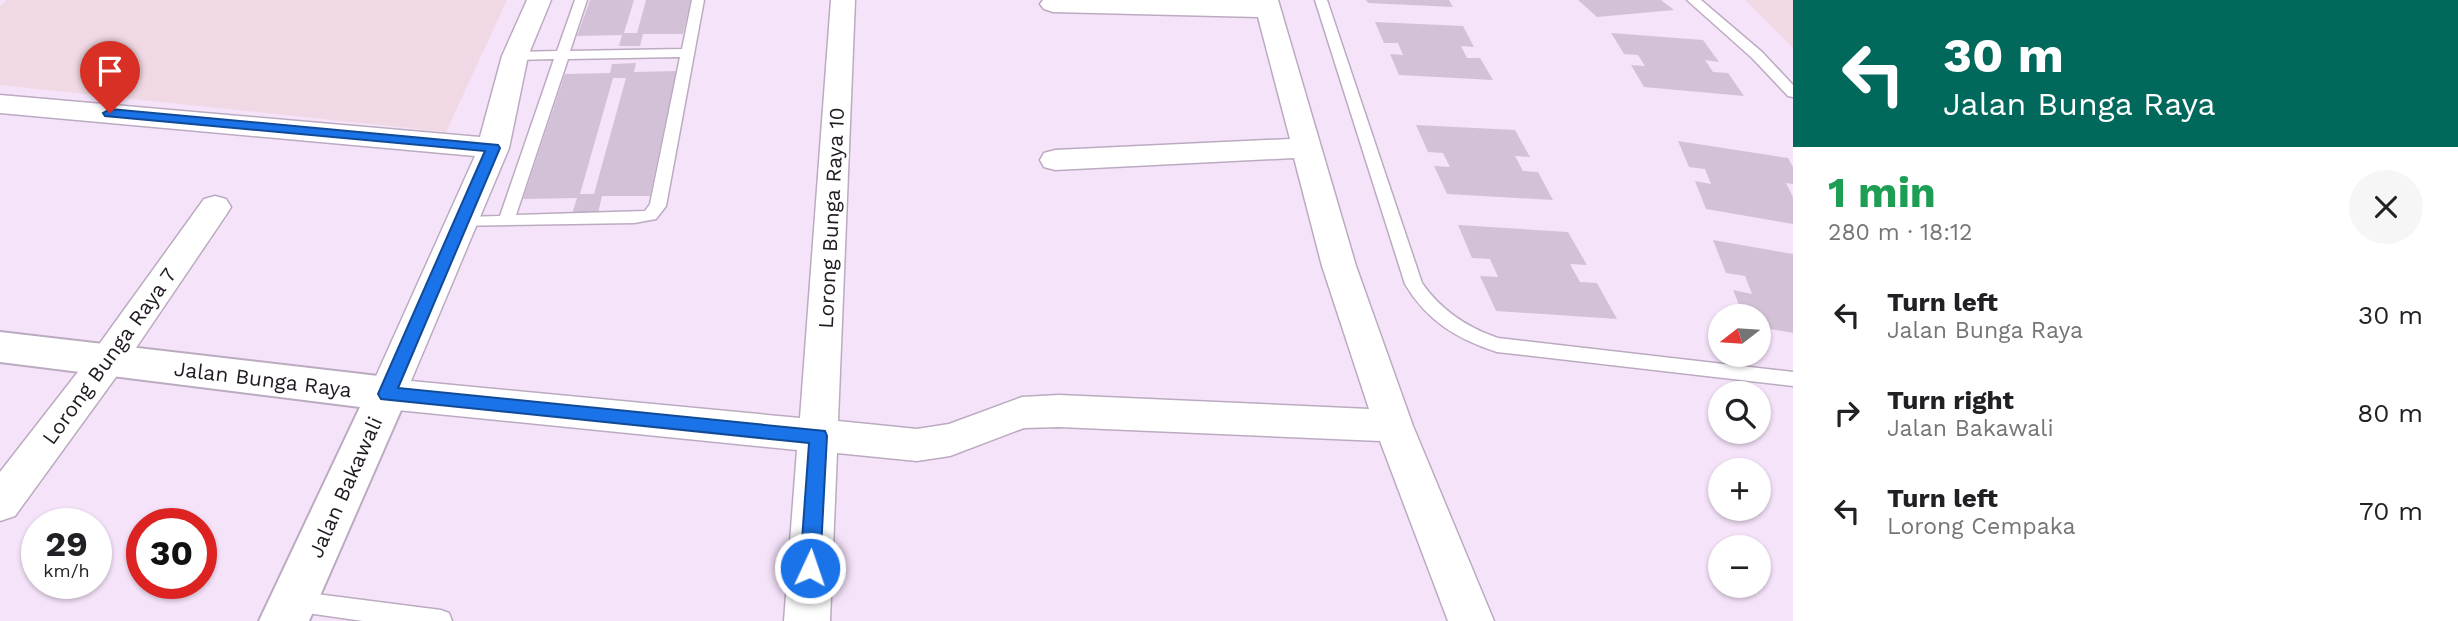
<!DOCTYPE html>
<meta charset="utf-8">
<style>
body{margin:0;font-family:"Work Sans",sans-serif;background:#f6f6f6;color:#202124;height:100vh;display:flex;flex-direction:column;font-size:26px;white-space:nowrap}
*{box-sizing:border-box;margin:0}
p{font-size:23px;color:#757577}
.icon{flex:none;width:38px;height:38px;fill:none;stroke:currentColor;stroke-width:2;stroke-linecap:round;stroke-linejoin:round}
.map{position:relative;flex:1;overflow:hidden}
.sheet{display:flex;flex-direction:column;background:#fff;width:665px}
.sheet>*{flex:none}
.guide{background:#00695c;color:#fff;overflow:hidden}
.needle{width:46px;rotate:253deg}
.tools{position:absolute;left:1708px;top:304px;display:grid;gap:14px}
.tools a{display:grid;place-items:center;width:63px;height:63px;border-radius:50%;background:#fff;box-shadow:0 2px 5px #0004;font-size:35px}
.speed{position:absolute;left:21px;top:508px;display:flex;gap:14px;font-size:35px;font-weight:700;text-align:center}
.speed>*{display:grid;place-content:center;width:91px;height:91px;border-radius:50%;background:#fff;box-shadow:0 2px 5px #0004;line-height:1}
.speed small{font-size:18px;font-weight:400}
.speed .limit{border:10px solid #d22;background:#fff;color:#111}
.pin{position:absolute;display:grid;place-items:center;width:60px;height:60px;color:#fff;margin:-72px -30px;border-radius:50% 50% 50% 0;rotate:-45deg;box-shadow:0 0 7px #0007}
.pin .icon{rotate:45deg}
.me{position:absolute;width:77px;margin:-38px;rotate:3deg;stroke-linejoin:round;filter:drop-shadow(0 0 5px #0008)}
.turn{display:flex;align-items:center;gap:24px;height:147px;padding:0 35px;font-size:32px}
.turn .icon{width:91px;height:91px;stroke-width:2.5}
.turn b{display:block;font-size:49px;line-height:60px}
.round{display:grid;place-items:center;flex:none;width:74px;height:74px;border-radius:37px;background:#f6f6f6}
.summary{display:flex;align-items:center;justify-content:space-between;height:119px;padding:0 35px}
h1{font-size:42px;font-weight:700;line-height:52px;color:#1e9e55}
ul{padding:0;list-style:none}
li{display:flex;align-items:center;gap:21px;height:98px;padding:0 35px}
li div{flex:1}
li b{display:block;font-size:26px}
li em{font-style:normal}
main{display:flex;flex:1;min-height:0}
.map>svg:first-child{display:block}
.education{fill:#f0d9e4}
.building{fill:#d3c2d7;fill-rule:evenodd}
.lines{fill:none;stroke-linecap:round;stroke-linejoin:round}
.service-casing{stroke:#bbabc0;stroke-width:3}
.minor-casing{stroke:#bbabc0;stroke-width:3}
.tertiary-casing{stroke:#bbabc0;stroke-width:4}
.service{fill:#fff;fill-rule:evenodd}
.minor{fill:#fff;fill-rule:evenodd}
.tertiary{fill:#fff;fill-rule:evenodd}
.route{fill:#1a73e8;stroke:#114b97;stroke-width:2}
.labels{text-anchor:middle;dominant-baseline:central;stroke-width:5;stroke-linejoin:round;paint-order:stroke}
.street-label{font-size:21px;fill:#211a22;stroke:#fff}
</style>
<main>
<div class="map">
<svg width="1793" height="621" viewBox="0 0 1793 621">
<rect width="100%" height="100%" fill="#f5e3fa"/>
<path class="education" d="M 7,0 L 507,0 L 446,132 L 0,85 L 0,6 Z
M 1745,0 L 1793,0 L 1793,48 Z"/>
<path class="building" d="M 590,0 L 634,0 L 624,33 L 637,33 L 646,0 L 691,0 L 683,34 L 643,34 L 640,46 L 619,46 L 622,35 L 577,36 Z
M 1366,0 L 1449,0 L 1453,7 L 1368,3 Z
M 1578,0 L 1661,0 L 1674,10 L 1597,17 Z
M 1375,22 L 1463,26 L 1474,47 L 1461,46 L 1467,58 L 1480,58 L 1493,80 L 1399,75 L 1390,54 L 1403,55 L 1398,43 L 1384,43 Z
M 1611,33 L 1703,40 L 1719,62 L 1705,60 L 1713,72 L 1728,73 L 1744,96 L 1644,87 L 1631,65 L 1645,66 L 1638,55 L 1624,54 Z
M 636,63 L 634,72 L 676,71 L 650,196 L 602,196 L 598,213 L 572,214 L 577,198 L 523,199 L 565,74 L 610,73 L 612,64 ZM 613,78 L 626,78 L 594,194 L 580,194 Z
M 1416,125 L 1515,130 L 1530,157 L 1515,156 L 1523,171 L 1538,172 L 1553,200 L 1447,194 L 1434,166 L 1450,167 L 1443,153 L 1428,152 Z
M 1678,141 L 1788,158 L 1793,167 L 1793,184 L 1786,183 L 1793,197 L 1793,224 L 1706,209 L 1695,181 L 1711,184 L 1705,169 L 1689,167 Z
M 1458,225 L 1568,232 L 1587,265 L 1570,264 L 1580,282 L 1597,283 L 1617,319 L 1496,311 L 1480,276 L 1498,277 L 1490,259 L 1472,258 Z
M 1713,240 L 1793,254 L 1793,333 L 1759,327 L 1759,317 L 1744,317 L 1733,290 L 1752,294 L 1745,276 L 1726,273 Z"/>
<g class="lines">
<defs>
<path id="service" d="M 575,0 L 587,0 L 570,51 L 682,49 L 692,0 L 704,0 L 666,206 L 656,219 L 634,223 L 456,226 L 454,222 L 456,218 L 462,217 L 500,216 L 554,59 L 515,60 L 508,56 L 515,52 L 557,51 ZM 680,57 L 650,204 L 645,211 L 516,215 L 568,59 Z
M 1315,0 L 1327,0 L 1422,283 C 1441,310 1466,327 1498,338 L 1793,372 L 1793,386 L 1497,352 C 1457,339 1427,321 1405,284 Z
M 1687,0 L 1701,0 L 1762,52 L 1793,85 L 1793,97 L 1788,96 L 1752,58 Z
M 293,591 L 441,610 L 449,613 L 452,621 L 363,621 L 293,611 L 285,608 L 282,601 L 285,594 Z"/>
<path id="minor" d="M 527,0 L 551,0 L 528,56 L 509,148 L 411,381 L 800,418 L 831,0 L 855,0 L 838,421 L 917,429 L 949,424 L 1022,397 L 1059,395 L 1369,409 L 1322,266 L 1294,158 L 1055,170 L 1044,167 L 1040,160 L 1044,153 L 1055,150 L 1290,139 L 1258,17 L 1053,12 L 1044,9 L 1040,4 L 1043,0 L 1278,0 L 1356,266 L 1413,426 L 1494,621 L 1448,621 L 1380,441 L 1059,427 L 1024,428 L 950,456 L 917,461 L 837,453 L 830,621 L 784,621 L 797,450 L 387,409 L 374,405 L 368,394 L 475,156 L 0,113 L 0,95 L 480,137 L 502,56 Z
M 215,196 L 226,199 L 231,207 L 226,215 L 121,370 L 15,516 L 0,521 L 0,472 L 95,350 L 204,199 Z"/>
<path id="tertiary" d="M 0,332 L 387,377 L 402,382 L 408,394 L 309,621 L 259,621 L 360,407 L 0,362 Z"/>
</defs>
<use href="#service" class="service-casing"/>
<use href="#minor" class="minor-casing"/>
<use href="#tertiary" class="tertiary-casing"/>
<use href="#service" class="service"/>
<use href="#minor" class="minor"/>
<use href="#tertiary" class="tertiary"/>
</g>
<path class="route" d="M 110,109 L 498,145 L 500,148 L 398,388 L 825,431 L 827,436 L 820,568 L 817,575 L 810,577 L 803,575 L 800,568 L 809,443 L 381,399 L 378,394 L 485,151 L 105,116 L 103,113 Z"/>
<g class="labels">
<g class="street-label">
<text transform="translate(831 218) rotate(-87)">Lorong Bunga Raya 10</text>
<text transform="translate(109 356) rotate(-54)">Lorong Bunga Raya 7</text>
<text transform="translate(263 379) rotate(7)">Jalan Bunga Raya</text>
<text transform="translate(345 487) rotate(-66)">Jalan Bakawali</text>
</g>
</g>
</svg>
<div class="tools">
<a><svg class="needle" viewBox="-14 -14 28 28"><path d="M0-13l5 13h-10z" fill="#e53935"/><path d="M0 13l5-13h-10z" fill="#757577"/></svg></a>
<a><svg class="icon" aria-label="search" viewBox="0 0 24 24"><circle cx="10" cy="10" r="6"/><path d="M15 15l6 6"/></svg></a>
<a>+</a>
<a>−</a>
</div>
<div class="speed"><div>29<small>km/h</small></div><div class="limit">30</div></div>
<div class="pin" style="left:110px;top:113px;background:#d93025"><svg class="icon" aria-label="arrive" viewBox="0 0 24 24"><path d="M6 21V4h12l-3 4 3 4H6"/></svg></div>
<svg class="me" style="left:810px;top:568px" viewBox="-20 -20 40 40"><circle r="17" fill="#1a73e8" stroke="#fff" stroke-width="3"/><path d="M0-11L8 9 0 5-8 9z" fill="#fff"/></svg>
</div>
<section class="sheet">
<div class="guide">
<div class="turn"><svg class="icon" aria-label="left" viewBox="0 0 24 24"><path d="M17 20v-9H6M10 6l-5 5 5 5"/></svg><div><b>30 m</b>Jalan Bunga Raya</div></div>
</div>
<div class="summary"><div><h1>1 min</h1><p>280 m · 18:12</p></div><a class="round"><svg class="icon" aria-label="close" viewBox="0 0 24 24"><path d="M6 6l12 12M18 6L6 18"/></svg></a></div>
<ul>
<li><svg class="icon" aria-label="left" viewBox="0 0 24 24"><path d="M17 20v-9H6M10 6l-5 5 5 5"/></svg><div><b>Turn left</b><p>Jalan Bunga Raya</p></div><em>30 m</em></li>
<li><svg class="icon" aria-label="right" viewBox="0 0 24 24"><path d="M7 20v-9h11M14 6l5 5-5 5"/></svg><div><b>Turn right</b><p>Jalan Bakawali</p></div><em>80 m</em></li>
<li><svg class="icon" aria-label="left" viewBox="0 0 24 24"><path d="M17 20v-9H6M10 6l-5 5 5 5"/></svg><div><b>Turn left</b><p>Lorong Cempaka</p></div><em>70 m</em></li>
</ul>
</section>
</main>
